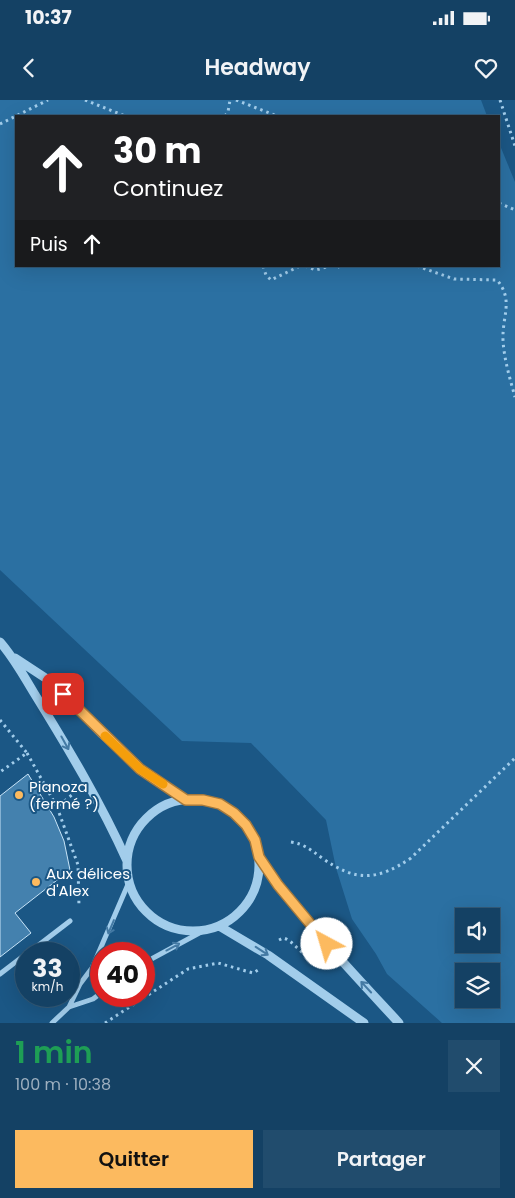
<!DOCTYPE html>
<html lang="fr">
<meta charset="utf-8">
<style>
body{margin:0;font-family:Poppins,sans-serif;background:#214c6d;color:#f1f3f6;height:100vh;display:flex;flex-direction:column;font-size:19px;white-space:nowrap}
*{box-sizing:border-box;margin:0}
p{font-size:16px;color:#9dafbf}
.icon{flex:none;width:28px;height:28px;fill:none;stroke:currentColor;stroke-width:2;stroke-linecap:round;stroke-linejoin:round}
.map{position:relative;height:923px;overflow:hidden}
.panel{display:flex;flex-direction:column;background:#144164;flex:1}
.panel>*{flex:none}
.guide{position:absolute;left:15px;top:15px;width:485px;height:152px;border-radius:0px;box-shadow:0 5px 20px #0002,0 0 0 1px #335a78;background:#202124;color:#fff;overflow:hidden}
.buttons{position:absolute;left:455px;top:808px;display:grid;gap:10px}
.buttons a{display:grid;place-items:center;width:45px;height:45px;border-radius:0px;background:#144164;box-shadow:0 5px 20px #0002,0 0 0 1px #335a78;font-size:25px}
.speed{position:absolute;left:15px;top:842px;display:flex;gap:10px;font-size:25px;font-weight:700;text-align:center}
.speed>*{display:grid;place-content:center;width:65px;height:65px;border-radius:50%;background:#144164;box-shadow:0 5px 20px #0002,0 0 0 1px #335a78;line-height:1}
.speed small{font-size:12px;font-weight:400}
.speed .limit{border:8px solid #d22;background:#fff;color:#111}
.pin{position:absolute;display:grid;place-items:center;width:42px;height:42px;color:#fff;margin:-21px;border-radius:10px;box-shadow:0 2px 8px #0006}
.me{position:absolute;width:55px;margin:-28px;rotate:321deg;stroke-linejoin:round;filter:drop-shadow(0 0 4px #0008)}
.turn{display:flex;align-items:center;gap:18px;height:105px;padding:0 15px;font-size:22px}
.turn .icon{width:65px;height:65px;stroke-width:2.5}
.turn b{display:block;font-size:35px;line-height:42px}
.then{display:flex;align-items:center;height:48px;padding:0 15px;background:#0003;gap:10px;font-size:19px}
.round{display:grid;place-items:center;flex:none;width:52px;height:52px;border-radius:0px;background:#214c6d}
.overview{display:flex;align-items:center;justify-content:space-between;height:85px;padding:0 15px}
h1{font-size:30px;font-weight:600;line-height:38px;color:#1e9e55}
.action{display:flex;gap:10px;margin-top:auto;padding:10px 15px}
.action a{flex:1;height:58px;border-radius:0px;background:#fcba5f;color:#111;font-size:20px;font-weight:600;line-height:58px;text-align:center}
.action a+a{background:#214c6d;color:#f1f3f6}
.status{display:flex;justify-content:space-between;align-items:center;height:35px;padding:0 25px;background:#144164;direction:ltr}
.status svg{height:14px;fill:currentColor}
header{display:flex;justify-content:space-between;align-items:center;height:65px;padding:0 15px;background:#144164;font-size:22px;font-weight:600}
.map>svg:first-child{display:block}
.green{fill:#2b70a2;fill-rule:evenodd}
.building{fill:#4481ae;stroke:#c7e4f8}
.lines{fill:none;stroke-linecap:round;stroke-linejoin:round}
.path{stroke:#a2cdeb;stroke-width:3;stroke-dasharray:2.5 4;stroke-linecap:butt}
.minor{stroke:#a2cdeb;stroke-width:5}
.tertiary{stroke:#a2cdeb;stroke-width:9}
.oneway{stroke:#447aa4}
.route-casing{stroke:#a4793e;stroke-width:12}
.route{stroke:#fcba5f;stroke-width:9}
.slow{stroke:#f59e0b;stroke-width:9}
.poi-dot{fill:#fcba5f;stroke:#1b5785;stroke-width:2}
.labels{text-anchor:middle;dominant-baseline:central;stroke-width:4;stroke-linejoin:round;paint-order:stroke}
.poi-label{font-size:15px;fill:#fff;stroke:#1b5785;text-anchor:start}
</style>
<div class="status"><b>10:37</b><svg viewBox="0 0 49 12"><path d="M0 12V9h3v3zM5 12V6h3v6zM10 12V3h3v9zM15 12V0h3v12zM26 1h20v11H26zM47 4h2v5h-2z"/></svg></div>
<header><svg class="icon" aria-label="back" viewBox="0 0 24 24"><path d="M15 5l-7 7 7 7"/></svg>Headway<svg class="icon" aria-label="heart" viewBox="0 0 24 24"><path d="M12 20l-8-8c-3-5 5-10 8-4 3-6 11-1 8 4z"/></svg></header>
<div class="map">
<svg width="515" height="923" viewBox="0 0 515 923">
<rect width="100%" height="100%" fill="#1b5785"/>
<path class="green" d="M 0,0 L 481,0 L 487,16 L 16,16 L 16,166 L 499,166 L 499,43 L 515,82 L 515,923 L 442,923 L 387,874 L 376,854 L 352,819 L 336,768 L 326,720 L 251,643 L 182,641 L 0,470 ZM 464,816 L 491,816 L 491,844 L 464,844 ZM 464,871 L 491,871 L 491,899 L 464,899 Z"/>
<path class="building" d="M 28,674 L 54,717 L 64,741 L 70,770 L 15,813 L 31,833 L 0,857 L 0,696 Z"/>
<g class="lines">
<path class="path" d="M 85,0 L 125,16
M 236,0 L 277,16
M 500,0 L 515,46
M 225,16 L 228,12 L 230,0
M 0,24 L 48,0
M 499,103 L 515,110
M 263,166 L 266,175 L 271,180 L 300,166
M 305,166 L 316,170 L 330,166
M 338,166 L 340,168 L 345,166
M 417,166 L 454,179 L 497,180 C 514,200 502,216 503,240 C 504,259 510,279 515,297
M 0,620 L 27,653 L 0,672
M 27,653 L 57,707 L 73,694
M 57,707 L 78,765 L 79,807
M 291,742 C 304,744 311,750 322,758 C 356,782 377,781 411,758 L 515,658
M 340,832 L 346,827
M 279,840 L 283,838 C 294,840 301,857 312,856
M 105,923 L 188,869 L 218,863 L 253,873 L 258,870"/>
<path class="minor" d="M 27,854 L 70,821
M 144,863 L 203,831
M 0,874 L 26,854
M 69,907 L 80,884 L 92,868 L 129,782
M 52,923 L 69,907 L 93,899 L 101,893"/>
<path class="tertiary" d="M 0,542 C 14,558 23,575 34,593 C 68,648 101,703 127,761
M 15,558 L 50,581 L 102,634 L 140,669 L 186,700
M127 765a66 66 0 1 1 132 0a66 66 0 1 1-132 0Z
M 259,757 C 299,817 350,870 399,923
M 219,826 L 268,855 L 364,923"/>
</g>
<defs><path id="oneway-shaft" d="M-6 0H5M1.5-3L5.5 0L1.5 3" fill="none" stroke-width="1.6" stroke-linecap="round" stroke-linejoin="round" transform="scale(1.25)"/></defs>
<g class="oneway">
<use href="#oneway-shaft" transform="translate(65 643) rotate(61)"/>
<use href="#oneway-shaft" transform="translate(111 827) rotate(113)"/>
<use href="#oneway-shaft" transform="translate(173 847) rotate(-28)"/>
<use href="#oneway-shaft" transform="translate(262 851) rotate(33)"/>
<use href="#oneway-shaft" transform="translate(366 887) rotate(-133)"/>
</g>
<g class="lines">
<defs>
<path id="route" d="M 63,594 L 140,669 L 186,700 L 203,700 L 220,704 L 234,713 L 246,725 L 255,740 L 259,757 L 278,785 L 327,844"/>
</defs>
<use href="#route" class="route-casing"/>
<use href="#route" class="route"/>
<path class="slow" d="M 105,636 L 140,669 L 163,684"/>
</g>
<g class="poi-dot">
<circle cx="19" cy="695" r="5"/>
<circle cx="36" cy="782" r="5"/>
</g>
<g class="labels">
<g class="poi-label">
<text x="29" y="686">Pianoza<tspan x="29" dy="17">(fermé ?)</tspan></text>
<text x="46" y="773">Aux délices<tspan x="46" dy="17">d'Alex</tspan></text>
</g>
</g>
</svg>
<div class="buttons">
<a><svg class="icon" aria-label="sound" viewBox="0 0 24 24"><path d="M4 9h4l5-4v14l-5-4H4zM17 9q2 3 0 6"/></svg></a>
<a><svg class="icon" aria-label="layers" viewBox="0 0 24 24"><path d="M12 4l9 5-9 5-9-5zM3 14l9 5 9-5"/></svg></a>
</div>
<div class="speed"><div>33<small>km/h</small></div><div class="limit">40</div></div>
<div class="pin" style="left:63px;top:594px;background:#d93025"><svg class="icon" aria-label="arrive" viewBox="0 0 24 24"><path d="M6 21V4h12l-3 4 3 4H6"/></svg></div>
<svg class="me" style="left:327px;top:844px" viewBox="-20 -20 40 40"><circle r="19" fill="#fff"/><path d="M0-13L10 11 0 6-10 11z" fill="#fcba5f"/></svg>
<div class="guide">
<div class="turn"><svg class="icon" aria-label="ahead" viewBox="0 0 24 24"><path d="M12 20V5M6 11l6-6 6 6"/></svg><div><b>30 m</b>Continuez</div></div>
<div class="then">Puis<svg class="icon" aria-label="ahead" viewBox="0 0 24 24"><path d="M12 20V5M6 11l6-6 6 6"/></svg></div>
</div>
</div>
<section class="panel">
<div class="overview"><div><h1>1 min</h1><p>100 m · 10:38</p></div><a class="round"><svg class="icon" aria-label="close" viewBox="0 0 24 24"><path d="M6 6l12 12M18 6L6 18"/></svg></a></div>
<div class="action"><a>Quitter</a><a>Partager</a></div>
</section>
